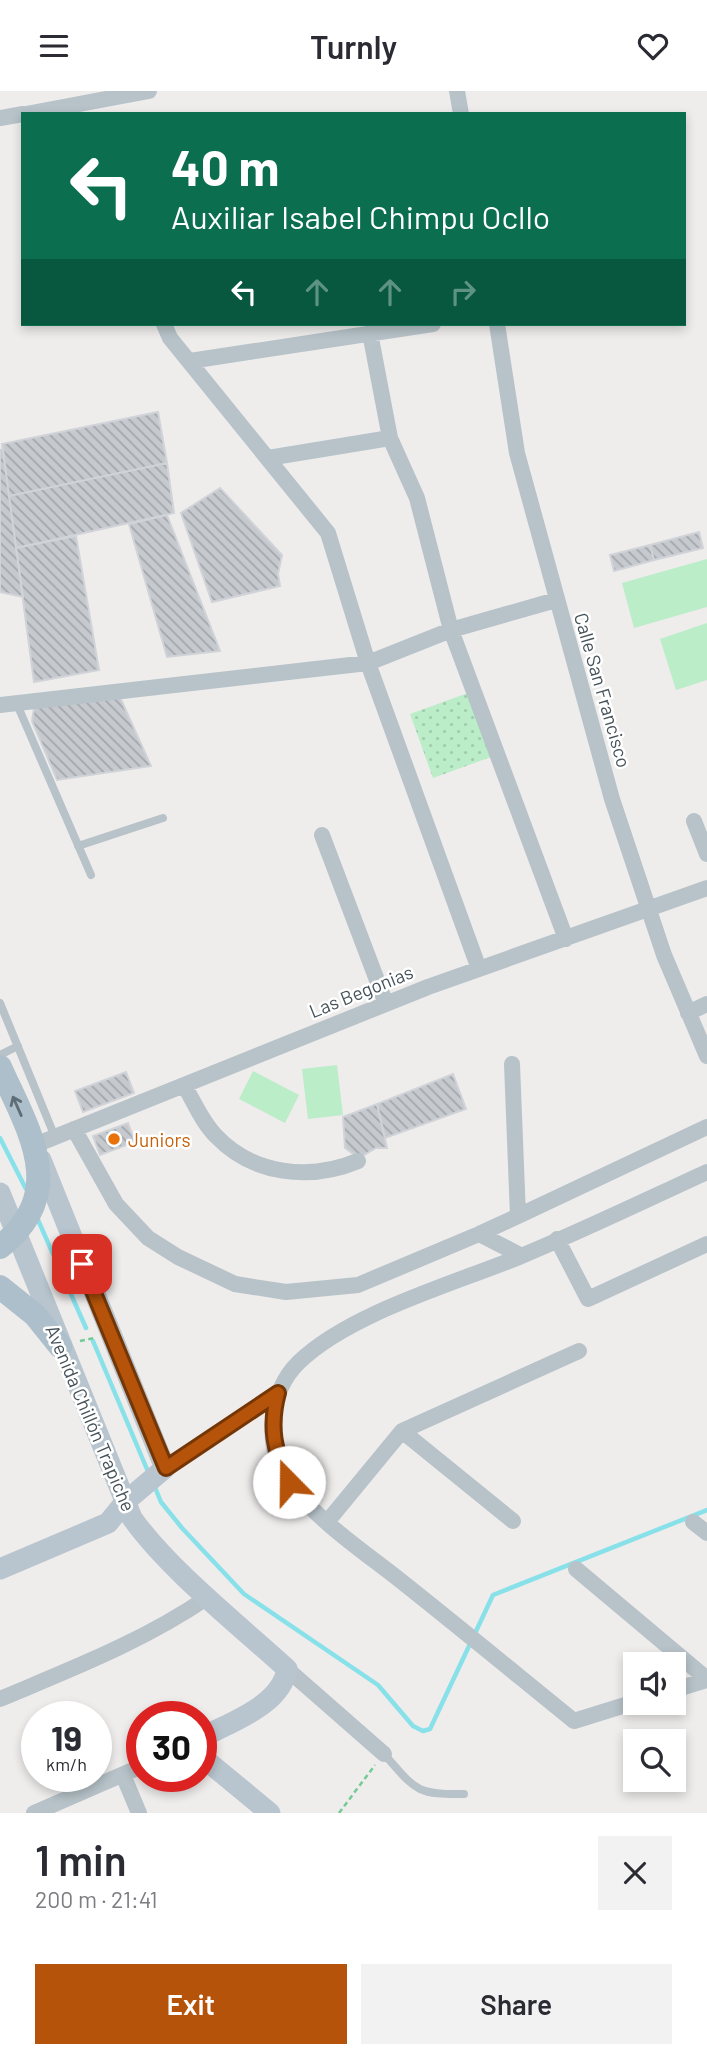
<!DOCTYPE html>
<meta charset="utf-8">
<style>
body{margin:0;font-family:Barlow,sans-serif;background:#f2f2f3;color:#2b2b33;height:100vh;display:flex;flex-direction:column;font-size:26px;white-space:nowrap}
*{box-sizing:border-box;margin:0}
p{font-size:23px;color:#7c7c81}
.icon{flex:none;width:38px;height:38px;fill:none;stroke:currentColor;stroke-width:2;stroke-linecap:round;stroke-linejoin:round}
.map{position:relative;height:1722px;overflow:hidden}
.panel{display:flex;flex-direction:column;background:#fff;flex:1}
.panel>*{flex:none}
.banner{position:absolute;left:21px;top:21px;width:665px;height:214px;border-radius:0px;box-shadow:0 4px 10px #0003;background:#0b6e4f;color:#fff;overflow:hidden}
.fabs{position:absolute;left:623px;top:1561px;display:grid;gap:14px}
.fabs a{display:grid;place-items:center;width:63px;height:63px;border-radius:0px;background:#fff;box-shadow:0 4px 10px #0003;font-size:35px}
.speed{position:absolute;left:21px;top:1610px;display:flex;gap:14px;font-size:35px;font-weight:700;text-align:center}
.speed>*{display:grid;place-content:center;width:91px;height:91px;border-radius:50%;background:#fff;box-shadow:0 4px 10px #0003;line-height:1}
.speed small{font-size:18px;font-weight:400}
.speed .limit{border:10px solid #d22;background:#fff;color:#111}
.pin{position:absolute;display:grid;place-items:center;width:60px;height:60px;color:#fff;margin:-30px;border-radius:14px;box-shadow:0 4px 10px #0006}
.me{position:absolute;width:77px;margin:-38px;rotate:338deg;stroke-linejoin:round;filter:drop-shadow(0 0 5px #0008)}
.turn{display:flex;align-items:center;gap:24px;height:147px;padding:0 35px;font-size:32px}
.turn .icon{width:91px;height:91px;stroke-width:2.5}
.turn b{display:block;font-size:49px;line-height:60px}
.lanes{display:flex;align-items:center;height:66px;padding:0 35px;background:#0003;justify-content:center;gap:35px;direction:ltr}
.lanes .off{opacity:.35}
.round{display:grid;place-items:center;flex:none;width:74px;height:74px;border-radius:0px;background:#f2f2f3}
.headline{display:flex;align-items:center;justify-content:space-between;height:119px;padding:0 35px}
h1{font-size:42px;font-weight:600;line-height:52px}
.button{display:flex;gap:14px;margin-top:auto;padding:14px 35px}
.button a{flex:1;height:80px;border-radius:0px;background:#b45309;color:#fff;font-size:28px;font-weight:600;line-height:80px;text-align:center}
.button a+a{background:#f2f2f3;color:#2b2b33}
header{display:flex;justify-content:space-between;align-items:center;height:91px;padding:0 35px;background:#fff;font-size:32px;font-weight:600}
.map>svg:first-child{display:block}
.grass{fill:#baedc8}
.park{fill:url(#park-dots)}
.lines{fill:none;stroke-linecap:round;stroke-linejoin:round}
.stream{stroke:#88e1e9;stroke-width:4.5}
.building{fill:url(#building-back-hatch);stroke:#d0d3d8;stroke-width:2}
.path{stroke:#73ca95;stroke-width:2.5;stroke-dasharray:5 3.5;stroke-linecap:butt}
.lane{stroke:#b7c3c9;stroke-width:8}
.street{stroke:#b7c3c9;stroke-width:16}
.secondary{stroke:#b8c5ce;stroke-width:21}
.primary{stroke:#acbfcb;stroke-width:24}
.oneway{stroke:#5f6d76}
.route-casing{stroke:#753606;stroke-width:18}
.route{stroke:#b45309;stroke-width:12}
.food-dot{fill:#e8710a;stroke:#fff;stroke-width:2.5}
.labels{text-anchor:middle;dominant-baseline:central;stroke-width:5;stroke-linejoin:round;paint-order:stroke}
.street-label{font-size:19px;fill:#455259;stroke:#fff}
.food-label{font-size:19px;fill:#c56008;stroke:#fff;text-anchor:start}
</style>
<header><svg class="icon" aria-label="menu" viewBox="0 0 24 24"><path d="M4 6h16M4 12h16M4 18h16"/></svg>Turnly<svg class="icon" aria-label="heart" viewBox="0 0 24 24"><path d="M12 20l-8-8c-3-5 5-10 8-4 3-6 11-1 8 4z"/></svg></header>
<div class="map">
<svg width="707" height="1722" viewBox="0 0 707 1722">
<defs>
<pattern id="park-dots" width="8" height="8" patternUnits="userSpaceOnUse" patternTransform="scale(1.75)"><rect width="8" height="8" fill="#baedc8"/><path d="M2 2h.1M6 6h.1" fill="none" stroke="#a1cdae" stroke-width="1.8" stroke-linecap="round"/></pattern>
<pattern id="building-back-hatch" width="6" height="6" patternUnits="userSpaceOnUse" patternTransform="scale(1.75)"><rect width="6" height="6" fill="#c6cacf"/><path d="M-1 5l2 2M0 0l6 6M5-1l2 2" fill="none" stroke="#a3a7ab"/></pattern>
</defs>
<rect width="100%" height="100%" fill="#efecec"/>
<path class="grass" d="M 707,468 L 707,516 L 634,537 L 622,492 Z
M 707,532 L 707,589 L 676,599 L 660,548 Z
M 337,974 L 343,1024 L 308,1028 L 302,978 Z
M 253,980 L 299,1004 L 285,1032 L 239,1008 Z"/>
<path class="park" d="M 476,599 L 499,663 L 433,687 L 410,623 Z"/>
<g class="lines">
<path class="stream" d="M 0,1047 L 26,1098
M 38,1129 L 86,1237
M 93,1250 L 149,1383
M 154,1394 L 161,1411 L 182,1437 L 244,1503 L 378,1594 L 413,1635 L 423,1640 L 430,1638 L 493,1504 L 707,1419"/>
</g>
<path class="building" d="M 158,321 L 167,372 L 9,405 L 2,353 Z
M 3,358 L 9,405 L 23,506 L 0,501 L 0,359 Z
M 167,372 L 174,422 L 16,457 L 9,405 Z
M 220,397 L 282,464 L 278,483 L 280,495 L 212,511 L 181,422 Z
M 167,424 L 220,560 L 167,566 L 129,433 Z
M 699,441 L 703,457 L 654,469 L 650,454 Z
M 76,445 L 99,579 L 34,591 L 16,457 Z
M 650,454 L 654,469 L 614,480 L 610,464 Z
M 119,604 L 151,675 L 57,689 L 32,630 L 34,617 Z
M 126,981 L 134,1002 L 83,1021 L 75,1000 Z
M 453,983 L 466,1018 L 385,1047 L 377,1013 Z
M 377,1013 L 387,1057 L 376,1057 L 359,1067 L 345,1057 L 343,1026 Z
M 128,1032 L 135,1051 L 100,1064 L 93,1045 Z"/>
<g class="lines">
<path class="path" d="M 80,1250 L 94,1247
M 339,1722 L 375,1674"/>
<path class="lane" d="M 16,611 L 91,784
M 78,755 L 163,727
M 0,912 L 55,1046
M 0,964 L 18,955
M 384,1663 C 415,1698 415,1704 464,1703"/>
<path class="street" d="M 457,0 L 461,23
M 26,23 L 149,0
M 0,27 L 23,23
M 164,233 L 170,247 L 328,442 L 368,572 L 479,878
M 497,233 L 517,362 L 612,708 L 664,864 L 707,965
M 370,242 L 390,347 L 417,407 L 451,539 L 566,848
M 190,270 L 433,233
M 268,367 L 390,347
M 0,614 L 368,572 L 451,539 L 556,509
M 694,730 L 707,763
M 322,744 L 386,913
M 688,922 L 707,913
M 184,994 C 194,1011 202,1031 216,1045 C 253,1084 310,1090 358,1070
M 74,1038 L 116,1113 L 148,1147 L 178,1166 L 235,1193 L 286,1201 L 358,1194 L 479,1143 L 522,1165
M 35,1054 L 428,896 L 707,797
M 518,1125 L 707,1036
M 479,1143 L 518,1125 L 512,973
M 557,1148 L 588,1208 L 707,1153
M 402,1340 L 513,1430
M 165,1377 L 278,1302
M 327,1431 L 402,1340 L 579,1260
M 693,1431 L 707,1442
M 576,1478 L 707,1588
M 287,1578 L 384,1663
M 674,1599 L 707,1589
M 0,1608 C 71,1578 144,1550 208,1506
M 635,1611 L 574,1630 C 516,1583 459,1536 401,1490 C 363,1460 319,1431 289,1392 C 263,1357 268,1301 299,1271 C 350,1222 453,1193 519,1166 C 582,1140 644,1110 707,1081
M 123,1684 L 139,1722
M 34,1722 L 142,1675"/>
<path class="secondary" d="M 0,1102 L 132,1427 C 169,1479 239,1534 287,1578 C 281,1615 230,1631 201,1647
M 0,1478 L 108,1432 L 126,1410 L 165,1377 L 41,1069
M 201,1665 L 270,1722"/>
<path class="primary" d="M 0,976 C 28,1039 70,1101 0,1156
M 0,1196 L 35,1224 L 60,1255"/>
</g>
<defs><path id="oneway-shaft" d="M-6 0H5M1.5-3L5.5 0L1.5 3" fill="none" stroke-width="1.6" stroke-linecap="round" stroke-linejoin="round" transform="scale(1.75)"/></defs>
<use class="oneway" href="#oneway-shaft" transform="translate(17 1015) rotate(-114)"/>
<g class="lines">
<defs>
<path id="route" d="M 82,1173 L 166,1377 L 278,1302 C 269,1335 274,1361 289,1391"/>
</defs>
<use href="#route" class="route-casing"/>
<use href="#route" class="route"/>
</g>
<circle class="food-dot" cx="114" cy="1048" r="7"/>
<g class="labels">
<g class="street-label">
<text transform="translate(603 599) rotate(74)">Calle San Francisco</text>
<text transform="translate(361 900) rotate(-22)">Las Begonias</text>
<text transform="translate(91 1327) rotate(67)">Avenida Chillón Trapiche</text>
</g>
<g class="food-label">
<text x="128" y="1048">Juniors</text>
</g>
</g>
</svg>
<div class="fabs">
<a><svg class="icon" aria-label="sound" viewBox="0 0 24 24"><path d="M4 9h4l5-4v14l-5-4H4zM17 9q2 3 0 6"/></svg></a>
<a><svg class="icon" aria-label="search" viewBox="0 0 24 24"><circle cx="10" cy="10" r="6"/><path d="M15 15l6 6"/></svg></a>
</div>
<div class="speed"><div>19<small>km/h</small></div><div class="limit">30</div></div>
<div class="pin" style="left:82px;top:1173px;background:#d93025"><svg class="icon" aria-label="arrive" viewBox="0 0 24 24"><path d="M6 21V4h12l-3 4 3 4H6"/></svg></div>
<svg class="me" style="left:289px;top:1391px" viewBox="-20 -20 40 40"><circle r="19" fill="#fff"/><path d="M0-13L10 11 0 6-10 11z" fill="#b45309"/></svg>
<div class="banner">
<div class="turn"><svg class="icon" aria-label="left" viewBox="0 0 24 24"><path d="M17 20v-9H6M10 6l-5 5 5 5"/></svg><div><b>40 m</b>Auxiliar Isabel Chimpu Ocllo</div></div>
<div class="lanes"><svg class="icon" aria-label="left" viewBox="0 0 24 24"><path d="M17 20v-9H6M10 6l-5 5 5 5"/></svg><svg class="icon off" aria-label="ahead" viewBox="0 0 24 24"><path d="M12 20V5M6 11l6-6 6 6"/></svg><svg class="icon off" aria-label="ahead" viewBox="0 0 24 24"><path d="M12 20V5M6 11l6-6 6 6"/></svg><svg class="icon off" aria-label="right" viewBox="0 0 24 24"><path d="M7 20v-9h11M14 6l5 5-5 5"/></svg></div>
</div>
</div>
<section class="panel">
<div class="headline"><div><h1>1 min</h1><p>200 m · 21:41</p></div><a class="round"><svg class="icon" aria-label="close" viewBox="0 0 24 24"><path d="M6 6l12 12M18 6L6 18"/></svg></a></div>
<div class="button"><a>Exit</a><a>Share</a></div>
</section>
